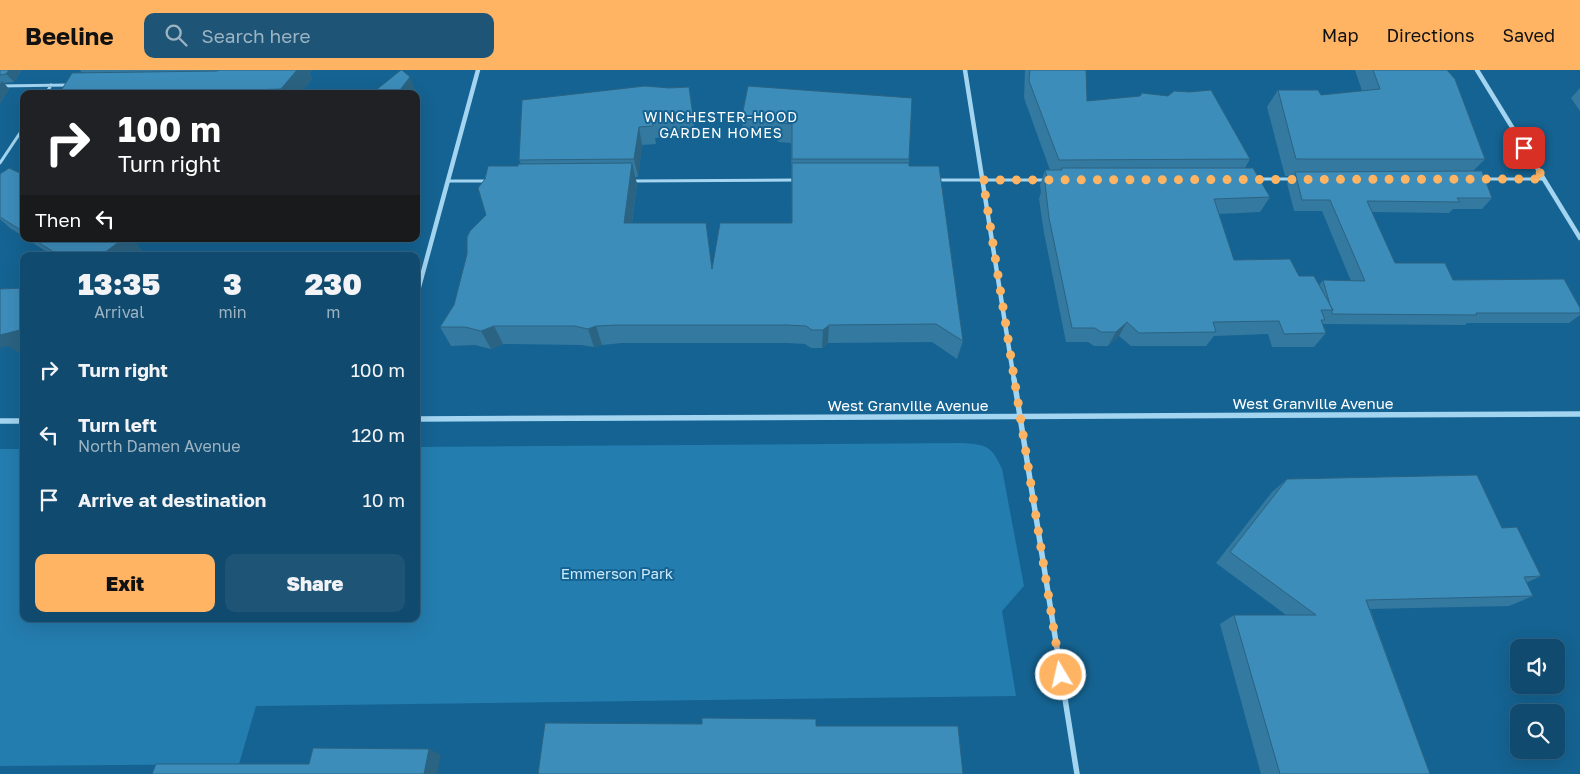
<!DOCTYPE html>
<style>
body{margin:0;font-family:"Golos Text",sans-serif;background:#1e5476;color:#f1f3f6;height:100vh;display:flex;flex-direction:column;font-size:19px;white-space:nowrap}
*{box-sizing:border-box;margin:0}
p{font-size:16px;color:#9cb3c2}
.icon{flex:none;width:28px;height:28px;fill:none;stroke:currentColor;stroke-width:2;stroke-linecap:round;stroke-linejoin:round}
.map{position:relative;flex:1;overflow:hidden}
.sheet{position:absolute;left:20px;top:182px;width:400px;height:370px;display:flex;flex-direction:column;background:#104a6e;border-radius:10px;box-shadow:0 5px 20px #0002,0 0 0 1px #306281}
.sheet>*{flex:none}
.hud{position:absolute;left:20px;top:20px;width:400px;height:152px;border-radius:10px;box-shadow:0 5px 20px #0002,0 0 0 1px #306281;background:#202124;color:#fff;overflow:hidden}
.tools{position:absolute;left:1510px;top:569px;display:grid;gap:10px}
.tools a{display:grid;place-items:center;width:55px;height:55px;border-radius:10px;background:#104a6e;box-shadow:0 5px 20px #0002,0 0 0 1px #306281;font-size:25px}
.pin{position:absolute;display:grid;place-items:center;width:42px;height:42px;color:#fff;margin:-21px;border-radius:10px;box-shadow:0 2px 8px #0006}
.me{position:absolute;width:55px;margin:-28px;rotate:351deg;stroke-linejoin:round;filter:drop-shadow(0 0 4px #0008)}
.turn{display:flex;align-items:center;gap:18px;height:105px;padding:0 15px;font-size:22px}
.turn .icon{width:65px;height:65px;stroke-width:2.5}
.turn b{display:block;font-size:35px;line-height:42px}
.then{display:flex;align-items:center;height:48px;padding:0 15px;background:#0003;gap:10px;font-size:19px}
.eta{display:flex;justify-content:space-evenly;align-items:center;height:85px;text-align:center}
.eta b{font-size:30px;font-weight:800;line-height:35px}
.action{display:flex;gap:10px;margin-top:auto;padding:10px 15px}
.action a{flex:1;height:58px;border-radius:10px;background:#ffb463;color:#111;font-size:20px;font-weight:800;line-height:58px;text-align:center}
.action a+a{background:#1e5476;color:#f1f3f6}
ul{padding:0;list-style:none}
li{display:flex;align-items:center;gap:15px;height:65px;padding:0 15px}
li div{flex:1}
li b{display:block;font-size:19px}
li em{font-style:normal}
header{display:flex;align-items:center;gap:30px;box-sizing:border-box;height:70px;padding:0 25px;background:#ffb463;color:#111}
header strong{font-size:24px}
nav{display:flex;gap:28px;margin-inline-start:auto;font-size:18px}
.search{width:350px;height:45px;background:#1e5476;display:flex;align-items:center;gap:12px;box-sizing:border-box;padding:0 18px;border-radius:10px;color:#9cb3c2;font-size:19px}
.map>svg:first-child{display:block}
.green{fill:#247daf}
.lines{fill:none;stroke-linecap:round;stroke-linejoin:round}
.lane{stroke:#a3d5f1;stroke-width:3}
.street-far1{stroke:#a3d5f1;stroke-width:4.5}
.street{stroke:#a3d5f1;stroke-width:5.5}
.wall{fill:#3479a0}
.shaded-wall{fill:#2b6382}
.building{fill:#3d8dba;stroke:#2b6382}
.route{stroke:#ffb463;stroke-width:9;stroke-dasharray:0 16.2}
.labels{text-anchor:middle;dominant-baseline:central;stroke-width:4;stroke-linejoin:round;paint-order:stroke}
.far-neighbourhood-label{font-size:14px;letter-spacing:1px;fill:#fff;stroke:#156392}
.street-label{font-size:15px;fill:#fff;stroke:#156392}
.park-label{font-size:15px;fill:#caeafc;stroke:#156392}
</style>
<header>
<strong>Beeline</strong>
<div class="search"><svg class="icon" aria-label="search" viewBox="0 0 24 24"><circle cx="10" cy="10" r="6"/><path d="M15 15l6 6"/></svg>Search here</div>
<nav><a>Map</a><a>Directions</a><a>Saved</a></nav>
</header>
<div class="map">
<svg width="1580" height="704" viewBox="0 0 1580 704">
<rect width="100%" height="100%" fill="#156392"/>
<path class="green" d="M 964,373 C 988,375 992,377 1002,399 L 1024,516 L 1002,541 L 1016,626 L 256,636 L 239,694 L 0,696 L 0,379 L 24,379 L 24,549 L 416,549 L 416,377 Z"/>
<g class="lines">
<path class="lane" d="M 0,16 L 69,15
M 46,24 L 51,15
M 0,93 L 24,57
M 1256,109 L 1294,109
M 1481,109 L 1544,109
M 938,110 L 1046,110
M 448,111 L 486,111
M 631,111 L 796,110"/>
<path class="street-far1" d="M 965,0 L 1014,310
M 1477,0 L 1580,168
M 416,228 L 478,0"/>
<path class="street" d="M 1014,309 L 1077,704
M 416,349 L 1580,344
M 0,351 L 24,351"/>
</g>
<path class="wall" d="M 0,0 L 22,0 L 14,12 L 4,13 L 9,19 L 0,33 Z
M 80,0 L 312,0 L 309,3 L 312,9 L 300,24 L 59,24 L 82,3 Z
M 1025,0 L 1086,0 L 1087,31 L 1250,89 L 1245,98 L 1270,127 L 1260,142 L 1219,144 L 1234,190 L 1299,206 L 1319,215 L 1323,210 L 1351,211 L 1322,141 L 1294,141 L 1287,113 L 1292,106 L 1285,106 L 1267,37 L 1278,20 L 1321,25 L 1362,21 L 1355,0 L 1447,0 L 1485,89 L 1473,101 L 1492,128 L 1482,139 L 1453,139 L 1449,143 L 1372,142 L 1395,193 L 1453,210 L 1580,238 L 1580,245 L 1569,253 L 1467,253 L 1465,255 L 1323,254 L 1323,253 L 1322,253 L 1326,263 L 1314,277 L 1272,277 L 1268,264 L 1214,266 L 1206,276 L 1131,276 L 1119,266 L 1108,276 L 1094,276 L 1088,272 L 1066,272 L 1044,163 L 1039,129 L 1041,122 L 1040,115 L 1045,100 L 1050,100 L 1024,28 Z
M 748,16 L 909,89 L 909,96 L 963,271 L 957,289 L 932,272 L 828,273 L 822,278 L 811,278 L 805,274 L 786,273 L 622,273 L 602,275 L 594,277 L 581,275 L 503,274 L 491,279 L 475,275 L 451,276 L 440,257 L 454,235 L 486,145 L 518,96 L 521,94 L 519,90 L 669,18 L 689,17 L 695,64 L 655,68 L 656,74 L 642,75 L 638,107 L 635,107 L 637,114 L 632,153 L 712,199 L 792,153 L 791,73 L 778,72 L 778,67 L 743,64 L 742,46 Z
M 1580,18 L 1580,41 L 1571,28 Z
M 0,104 L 24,105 L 24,167 L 10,158 L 0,149 Z
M 27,169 L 133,169 L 143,183 L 139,186 L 53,186 Z
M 1287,409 L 1502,458 L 1541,506 L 1526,513 L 1533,526 L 1509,536 L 1370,539 L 1430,704 L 1261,704 L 1220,554 L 1234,545 L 1286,545 L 1216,493 L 1272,422 Z"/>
<path class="shaded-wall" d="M 9,0 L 22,0 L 14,12 L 6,4 Z
M 297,0 L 312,0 L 309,3 L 312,9 L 300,24 L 284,24 L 281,19 Z
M 410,7 L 418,26 L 416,28 L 416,24 L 397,24 Z
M 2,11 L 9,19 L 0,33 L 0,14 Z
M 639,57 L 642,75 L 638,107 L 634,89 Z
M 632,93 L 637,114 L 629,173 L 624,153 Z
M 123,169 L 133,169 L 143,183 L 139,186 L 100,186 Z
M 1127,252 L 1119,266 L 1108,276 L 1116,262 Z
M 829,255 L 828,273 L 822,278 L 823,260 Z
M 494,256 L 503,274 L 491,279 L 481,261 Z
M 596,256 L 602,275 L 594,277 L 588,259 Z
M 21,259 L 24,261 L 24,280 L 17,282 L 9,276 L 0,278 L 0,263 Z
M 429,679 L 441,685 L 437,704 L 424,704 Z"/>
<path class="building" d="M 0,0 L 9,0 L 6,4 L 0,5 Z
M 219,0 L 297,0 L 281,19 L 251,20 L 250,24 L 59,24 L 72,3 L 217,1 Z
M 401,0 L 402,0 L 410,7 L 397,24 L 371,24 Z
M 1030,0 L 1086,0 L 1087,31 L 1140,26 L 1142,23 L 1168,26 L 1174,21 L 1189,22 L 1211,20 L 1250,89 L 1059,90 L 1029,11 Z
M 1373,0 L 1447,0 L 1455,9 L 1485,89 L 1296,89 L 1278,20 L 1318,20 L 1321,25 L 1380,19 Z
M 645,16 L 669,18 L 689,17 L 693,46 L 652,50 L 653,56 L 639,57 L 634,89 L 519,90 L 522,30 Z
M 748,16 L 912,28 L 909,89 L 792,89 L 792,54 L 778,53 L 779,49 L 742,46 Z
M 632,93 L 624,153 L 706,153 L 712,199 L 720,153 L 792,153 L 792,93 L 909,93 L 909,96 L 939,96 L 963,271 L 936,254 L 829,255 L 823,260 L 812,260 L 806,256 L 786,255 L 617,255 L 596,256 L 588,259 L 574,256 L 494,256 L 481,261 L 465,257 L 440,257 L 454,235 L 467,184 L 467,167 L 470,161 L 486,145 L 478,118 L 485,109 L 488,96 L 518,96 L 518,94 Z
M 9,98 L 24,105 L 24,162 L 0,147 L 0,104 Z
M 1061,98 L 1253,98 L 1270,127 L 1214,129 L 1234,190 L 1290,189 L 1299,206 L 1314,206 L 1333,240 L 1321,240 L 1325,250 L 1321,250 L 1326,263 L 1284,264 L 1279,251 L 1213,252 L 1216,262 L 1139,263 L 1127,252 L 1116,262 L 1101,262 L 1095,258 L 1072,258 L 1049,148 L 1045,113 L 1048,111 L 1045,100 L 1062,100 Z
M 1482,101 L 1492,128 L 1457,128 L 1460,132 L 1367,131 L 1395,193 L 1445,193 L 1453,210 L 1564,209 L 1580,238 L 1580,243 L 1476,243 L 1477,245 L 1332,244 L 1332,241 L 1333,240 L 1330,235 L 1323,210 L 1365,211 L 1330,130 L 1302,130 L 1295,102 Z
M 33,169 L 123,169 L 100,186 L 60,186 Z
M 24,218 L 24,259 L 0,265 L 0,219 Z
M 1477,405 L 1502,458 L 1517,457 L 1541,506 L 1524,507 L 1533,526 L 1366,530 L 1430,704 L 1280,704 L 1234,545 L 1316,545 L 1230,482 L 1287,409 Z
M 702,648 L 816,649 L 816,656 L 958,656 L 963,704 L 538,704 L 545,653 L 702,654 Z
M 313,678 L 429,679 L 424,704 L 152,704 L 156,694 L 309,694 Z"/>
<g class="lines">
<path class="route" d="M 1061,605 L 983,110 L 1544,109 L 1524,78"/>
</g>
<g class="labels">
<g class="far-neighbourhood-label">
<text x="721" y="46">WINCHESTER-HOOD<tspan x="721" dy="16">GARDEN HOMES</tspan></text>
</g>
<g class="street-label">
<text x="1313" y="333">West Granville Avenue</text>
<text x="908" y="335">West Granville Avenue</text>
</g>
<g class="park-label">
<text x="617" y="503">Emmerson Park</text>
</g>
</g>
</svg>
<div class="tools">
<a><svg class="icon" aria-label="sound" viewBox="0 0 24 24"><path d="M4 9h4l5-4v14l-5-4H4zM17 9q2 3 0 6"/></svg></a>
<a><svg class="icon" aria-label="search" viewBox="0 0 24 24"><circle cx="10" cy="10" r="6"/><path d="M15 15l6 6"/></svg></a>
</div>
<div class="pin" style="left:1524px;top:78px;background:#d93025"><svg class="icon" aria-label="arrive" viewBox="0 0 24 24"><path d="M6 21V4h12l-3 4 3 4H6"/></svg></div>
<svg class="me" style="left:1061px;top:605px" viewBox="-20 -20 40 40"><circle r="17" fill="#ffb463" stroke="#fff" stroke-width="3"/><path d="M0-11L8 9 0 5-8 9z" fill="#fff"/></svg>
<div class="hud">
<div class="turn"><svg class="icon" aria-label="right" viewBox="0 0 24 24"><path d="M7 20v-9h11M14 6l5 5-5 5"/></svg><div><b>100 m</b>Turn right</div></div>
<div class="then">Then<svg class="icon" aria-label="left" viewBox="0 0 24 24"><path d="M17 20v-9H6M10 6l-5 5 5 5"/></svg></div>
</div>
<section class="sheet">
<div class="eta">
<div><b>13:35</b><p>Arrival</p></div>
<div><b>3</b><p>min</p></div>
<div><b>230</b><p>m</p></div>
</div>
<ul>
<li><svg class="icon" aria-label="right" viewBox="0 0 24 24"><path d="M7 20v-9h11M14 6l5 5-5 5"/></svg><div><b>Turn right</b></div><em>100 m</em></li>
<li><svg class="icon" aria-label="left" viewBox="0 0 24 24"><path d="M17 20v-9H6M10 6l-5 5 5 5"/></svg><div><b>Turn left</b><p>North Damen Avenue</p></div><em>120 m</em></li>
<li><svg class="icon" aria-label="arrive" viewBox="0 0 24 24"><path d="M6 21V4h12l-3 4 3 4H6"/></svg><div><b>Arrive at destination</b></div><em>10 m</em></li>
</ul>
<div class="action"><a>Exit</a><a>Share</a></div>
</section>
</div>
